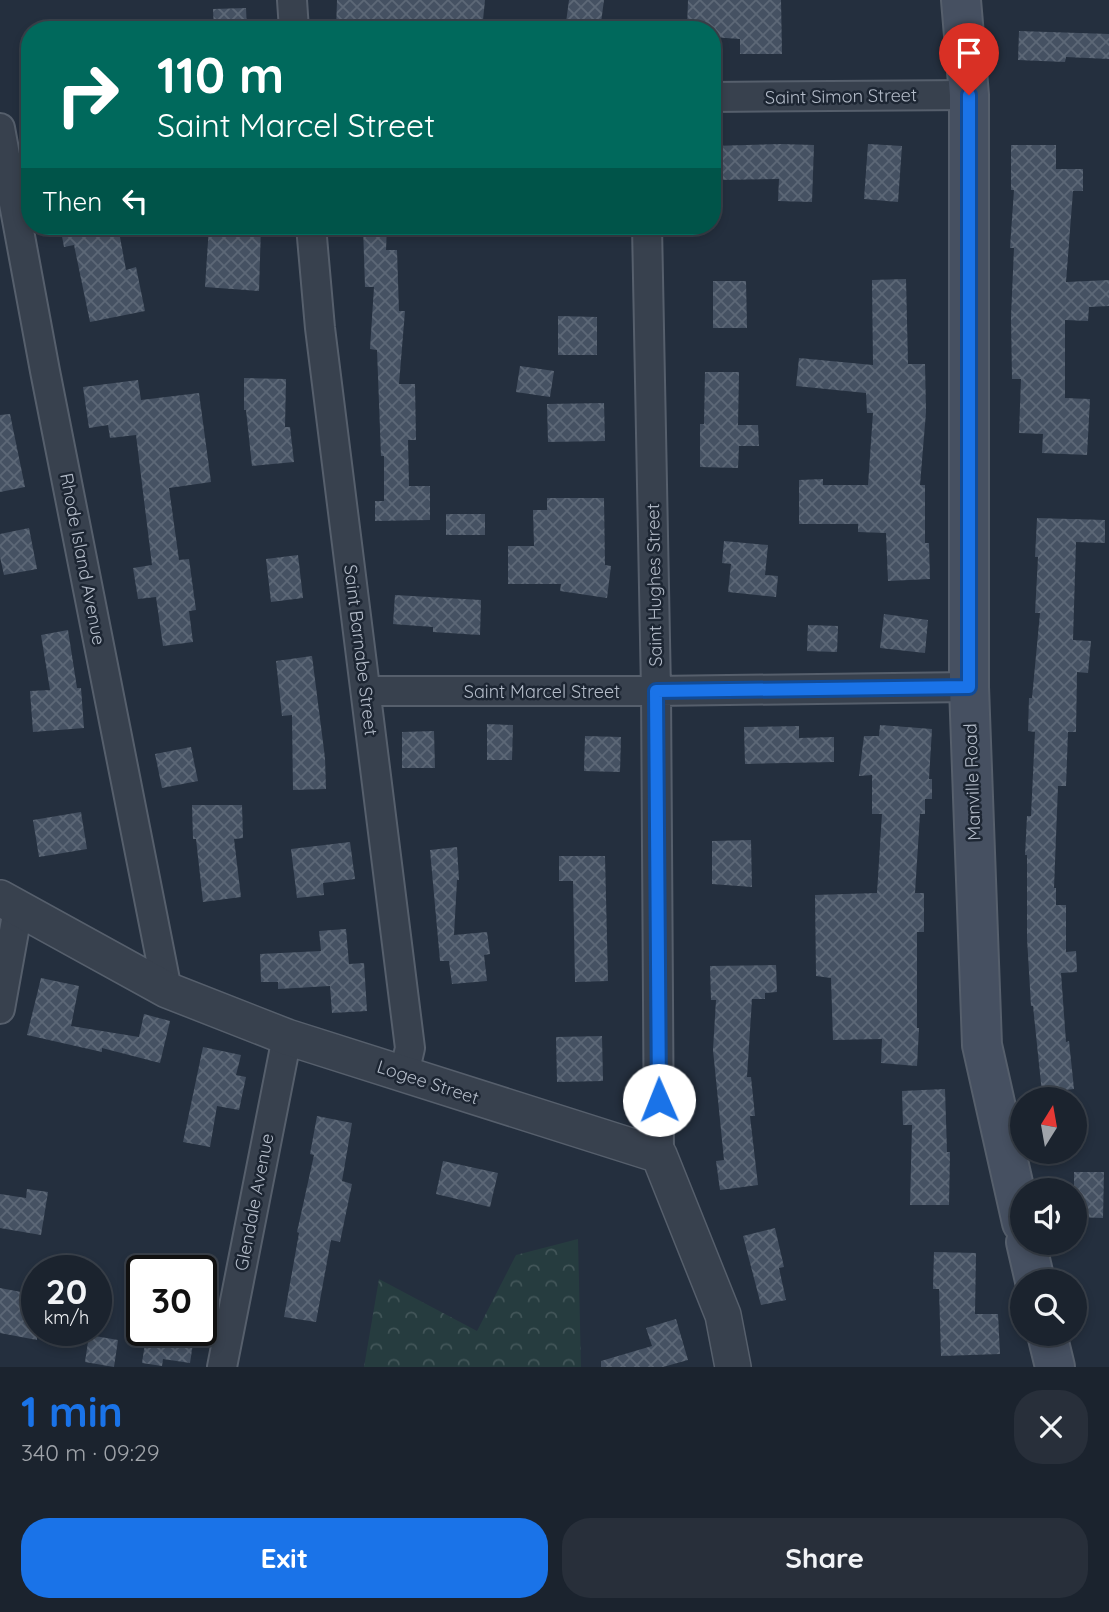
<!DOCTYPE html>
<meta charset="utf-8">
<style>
body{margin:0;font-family:Quicksand,sans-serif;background:#282f3a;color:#f1f3f6;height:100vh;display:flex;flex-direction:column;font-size:26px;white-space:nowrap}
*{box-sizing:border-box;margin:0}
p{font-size:23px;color:#a0a4aa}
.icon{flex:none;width:38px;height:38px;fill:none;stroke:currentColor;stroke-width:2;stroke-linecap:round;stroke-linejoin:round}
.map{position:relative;height:1367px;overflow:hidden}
.panel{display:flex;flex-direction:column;background:#1b232e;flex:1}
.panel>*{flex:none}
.guide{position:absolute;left:21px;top:21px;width:700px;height:214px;border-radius:28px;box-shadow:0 4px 10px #0003,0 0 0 2px #39404a;background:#00695c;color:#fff;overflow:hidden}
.needle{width:46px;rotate:11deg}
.controls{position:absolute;left:1010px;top:1087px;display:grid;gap:14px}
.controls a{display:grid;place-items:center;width:77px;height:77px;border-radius:50%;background:#1b232e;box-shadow:0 4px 10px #0003,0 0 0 2px #39404a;font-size:35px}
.speed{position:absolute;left:21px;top:1255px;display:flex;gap:14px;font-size:35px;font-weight:700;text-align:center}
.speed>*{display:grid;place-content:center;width:91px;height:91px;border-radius:50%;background:#1b232e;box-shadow:0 4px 10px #0003,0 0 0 2px #39404a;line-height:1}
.speed small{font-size:18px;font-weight:400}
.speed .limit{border:4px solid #111;border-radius:10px;background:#fff;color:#111}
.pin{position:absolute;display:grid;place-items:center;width:60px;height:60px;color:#fff;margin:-72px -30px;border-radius:50% 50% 50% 0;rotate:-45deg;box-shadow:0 0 7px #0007}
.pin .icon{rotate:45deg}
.me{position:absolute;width:77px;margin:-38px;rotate:359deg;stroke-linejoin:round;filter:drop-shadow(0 0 5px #0008)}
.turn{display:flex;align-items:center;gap:24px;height:147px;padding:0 21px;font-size:32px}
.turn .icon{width:91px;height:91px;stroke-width:2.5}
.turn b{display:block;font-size:49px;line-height:60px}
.then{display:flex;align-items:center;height:66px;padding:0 21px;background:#0003;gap:14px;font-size:26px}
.round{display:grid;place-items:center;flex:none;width:74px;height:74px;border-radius:28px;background:#282f3a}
.headline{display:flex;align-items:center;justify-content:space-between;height:119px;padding:0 21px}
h1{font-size:42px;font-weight:800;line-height:52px;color:#1a73e8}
.button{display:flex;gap:14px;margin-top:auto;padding:14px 21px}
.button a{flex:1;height:80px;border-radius:28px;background:#1a73e8;color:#fff;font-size:28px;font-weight:800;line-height:80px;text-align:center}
.button a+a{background:#282f3a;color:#f1f3f6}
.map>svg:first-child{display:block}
.forest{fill:url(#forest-crowns)}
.building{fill:url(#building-cross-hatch)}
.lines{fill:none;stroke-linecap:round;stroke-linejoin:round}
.minor-casing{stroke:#565f6c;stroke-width:32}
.tertiary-casing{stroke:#565f6c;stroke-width:38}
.secondary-casing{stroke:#565f6c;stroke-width:42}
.minor{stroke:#38414e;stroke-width:28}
.tertiary{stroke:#38414e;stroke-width:35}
.secondary{stroke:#465061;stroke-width:38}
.route-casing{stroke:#114b97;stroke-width:18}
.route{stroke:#1a73e8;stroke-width:12}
.labels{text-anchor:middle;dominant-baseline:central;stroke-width:5;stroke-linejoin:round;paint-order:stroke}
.street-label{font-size:18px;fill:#b4bcc9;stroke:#1d2633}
</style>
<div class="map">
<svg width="1109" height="1367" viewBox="0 0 1109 1367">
<defs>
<pattern id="forest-crowns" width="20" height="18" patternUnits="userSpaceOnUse" patternTransform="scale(1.75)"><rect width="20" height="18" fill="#263c3f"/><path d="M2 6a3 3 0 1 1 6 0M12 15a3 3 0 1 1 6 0" fill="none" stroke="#435659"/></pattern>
<pattern id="building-cross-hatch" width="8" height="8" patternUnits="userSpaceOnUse" patternTransform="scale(1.75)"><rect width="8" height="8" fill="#455162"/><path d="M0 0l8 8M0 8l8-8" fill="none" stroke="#5d6877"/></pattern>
</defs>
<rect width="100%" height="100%" fill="#242f3e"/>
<path class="forest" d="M 578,1239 L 581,1367 L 364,1367 L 379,1279 L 477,1331 L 516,1255 Z"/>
<path class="building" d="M 337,0 L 485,0 L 482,30 L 434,27 L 434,30 L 336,30 Z
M 569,0 L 604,0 L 600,30 L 565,30 Z
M 688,0 L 781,0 L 782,54 L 740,54 L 740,39 L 712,37 L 712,30 L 687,30 Z
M 246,8 L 247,30 L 214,30 L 213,9 Z
M 1019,31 L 1109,34 L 1109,59 L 1066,57 L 1065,62 L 1018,60 Z
M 780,144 L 814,145 L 812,202 L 778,201 L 779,179 L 712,180 L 712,146 Z
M 868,144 L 902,146 L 898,202 L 864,199 Z
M 1011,145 L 1056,145 L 1056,169 L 1083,169 L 1083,191 L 1073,191 L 1066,282 L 1109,280 L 1109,306 L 1089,307 L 1088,321 L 1065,320 L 1065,398 L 1090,399 L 1087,455 L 1042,453 L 1043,434 L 1019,433 L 1021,379 L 1012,379 L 1011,317 L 1014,248 L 1010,248 L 1014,190 L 1011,190 Z
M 60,226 L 122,226 L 123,237 L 120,237 L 126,270 L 136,267 L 145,311 L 90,322 L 74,245 L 64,247 Z
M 209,226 L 261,226 L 259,291 L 205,287 Z
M 363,226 L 387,226 L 386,250 L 397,250 L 399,311 L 405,311 L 399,384 L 415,384 L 416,440 L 408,440 L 409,486 L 430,486 L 430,520 L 375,521 L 375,501 L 384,501 L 384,456 L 381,456 L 377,350 L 370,349 L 374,287 L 365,287 Z
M 906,279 L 908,364 L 925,364 L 926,412 L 920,485 L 925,485 L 925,543 L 929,543 L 930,579 L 888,581 L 886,533 L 858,532 L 858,524 L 799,524 L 799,480 L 823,479 L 823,485 L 868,485 L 873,413 L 867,413 L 866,393 L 796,386 L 799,358 L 873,365 L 872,280 Z
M 713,281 L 746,281 L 747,328 L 713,328 Z
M 558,316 L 597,317 L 597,355 L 558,355 Z
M 520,366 L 554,371 L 550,397 L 516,392 Z
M 705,372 L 739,372 L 738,425 L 758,425 L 759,446 L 739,446 L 738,468 L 700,467 L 700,424 L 704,424 Z
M 244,378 L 286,379 L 285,427 L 290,427 L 294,462 L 252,466 L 246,410 L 244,410 Z
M 138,380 L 141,400 L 199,393 L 211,482 L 169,488 L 179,560 L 189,559 L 196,610 L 189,611 L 193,642 L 163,646 L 156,597 L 138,599 L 133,568 L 152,565 L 136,435 L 110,438 L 108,425 L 89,428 L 83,387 Z
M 604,403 L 605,441 L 548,442 L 547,404 Z
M 10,414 L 25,487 L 0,492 L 0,415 Z
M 547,498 L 604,498 L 605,565 L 611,566 L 607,598 L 560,591 L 561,584 L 508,584 L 508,546 L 534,546 L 533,510 L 547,510 Z
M 446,514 L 485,514 L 485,535 L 446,535 Z
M 1037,518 L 1105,520 L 1105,543 L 1076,542 L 1073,640 L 1091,641 L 1088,673 L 1077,672 L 1076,732 L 1068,732 L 1066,786 L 1058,786 L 1054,888 L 1056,888 L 1056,905 L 1066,905 L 1066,952 L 1076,951 L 1077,972 L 1061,973 L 1066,1042 L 1069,1041 L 1074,1089 L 1042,1093 L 1033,1006 L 1031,1006 L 1027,938 L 1027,855 L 1025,855 L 1027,816 L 1031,816 L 1035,732 L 1028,731 L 1029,698 L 1032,698 L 1040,613 L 1035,613 L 1038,557 L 1035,557 Z
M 29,528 L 37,569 L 4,575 L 0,557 L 0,534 Z
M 724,541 L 768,545 L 765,575 L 778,576 L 776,597 L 728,592 L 731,564 L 722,563 Z
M 298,555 L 303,598 L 271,602 L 266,559 Z
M 395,595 L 481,600 L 480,635 L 433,632 L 433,627 L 393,624 Z
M 884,614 L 928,620 L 925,653 L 880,648 Z
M 808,625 L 838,626 L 837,652 L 807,651 Z
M 68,630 L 77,688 L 81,688 L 84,728 L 33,732 L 30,691 L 50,690 L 41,635 Z
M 312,656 L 325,758 L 326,789 L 293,790 L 292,715 L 282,716 L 276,661 Z
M 487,724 L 513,725 L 512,760 L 487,760 Z
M 880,725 L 932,729 L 929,779 L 932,779 L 932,799 L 925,799 L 925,814 L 920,814 L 915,893 L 924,893 L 924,932 L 917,932 L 917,1028 L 919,1028 L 917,1066 L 881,1063 L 882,1039 L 833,1040 L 831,978 L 816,976 L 815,895 L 877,893 L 882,814 L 872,814 L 872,775 L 859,776 L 864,736 L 879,736 Z
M 799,726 L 799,738 L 834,737 L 834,762 L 745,764 L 744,727 Z
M 434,731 L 435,768 L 402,768 L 402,732 Z
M 585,736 L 621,737 L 620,772 L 584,771 Z
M 191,747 L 198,781 L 162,788 L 155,754 Z
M 192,805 L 242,805 L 243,838 L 234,839 L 241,897 L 203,902 L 196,839 L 193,839 Z
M 81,812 L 87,849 L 39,857 L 33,820 Z
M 751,840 L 752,887 L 712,884 L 712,841 Z
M 350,842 L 355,879 L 323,883 L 324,895 L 297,898 L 291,849 Z
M 457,847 L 459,880 L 457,880 L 454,935 L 487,932 L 490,954 L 484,955 L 487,981 L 452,984 L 449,961 L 440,961 L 430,850 Z
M 559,856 L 605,856 L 608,981 L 575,982 L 573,881 L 559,881 Z
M 346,929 L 349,964 L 364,963 L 367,1011 L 332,1013 L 330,986 L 278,989 L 278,982 L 261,982 L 260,954 L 321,951 L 319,931 Z
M 776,965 L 777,992 L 765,993 L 765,999 L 752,999 L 747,1077 L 751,1077 L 755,1116 L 750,1116 L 758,1185 L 720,1190 L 716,1161 L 724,1160 L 713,1050 L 716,1000 L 711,1000 L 710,966 Z
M 41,978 L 79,986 L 71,1026 L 139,1037 L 144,1014 L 170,1021 L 160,1063 L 102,1048 L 102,1052 L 27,1035 Z
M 602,1036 L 603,1081 L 557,1082 L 556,1037 Z
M 203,1047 L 241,1055 L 236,1075 L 246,1077 L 239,1110 L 217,1106 L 210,1147 L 183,1142 Z
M 945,1089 L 947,1152 L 950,1152 L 949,1205 L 910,1205 L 912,1125 L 903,1125 L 902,1091 Z
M 317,1116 L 352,1123 L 342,1181 L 352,1184 L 340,1242 L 331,1240 L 316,1322 L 284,1317 L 299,1233 L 297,1232 L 314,1155 L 310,1154 Z
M 443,1161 L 498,1173 L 490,1207 L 436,1194 Z
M 1074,1172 L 1104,1172 L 1103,1218 L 1074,1217 Z
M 27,1189 L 48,1192 L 41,1235 L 0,1228 L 0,1194 L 26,1198 Z
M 775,1228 L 784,1267 L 779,1268 L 786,1300 L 761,1305 L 743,1236 Z
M 934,1252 L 976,1253 L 975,1314 L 998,1314 L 1000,1354 L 941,1356 L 939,1289 L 933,1289 Z
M 0,1288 L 37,1295 L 37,1340 L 0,1333 Z
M 676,1319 L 688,1360 L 663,1367 L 601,1367 L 601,1361 L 652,1346 L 646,1328 Z
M 147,1330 L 194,1337 L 190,1363 L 163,1359 L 162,1366 L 142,1363 Z
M 89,1335 L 118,1340 L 114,1367 L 85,1362 Z"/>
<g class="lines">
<defs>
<path id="minor" d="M 292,0 L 294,30
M 712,97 L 969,95
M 0,128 L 45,371 L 167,990
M 311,226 L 320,328 L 410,1048 L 404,1074
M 647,226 L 656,691 L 659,1155
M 367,691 L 656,691 L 969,687
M 0,1009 L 18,909
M 222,1367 L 287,1037"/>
<path id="tertiary" d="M 0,898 L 167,990 L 287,1037 L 659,1155 L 723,1315 L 733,1367"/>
<path id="secondary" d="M 961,0 L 969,95 L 969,687 L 982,1045 L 1022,1223
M 1026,1242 L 1035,1281
M 1047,1334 L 1055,1367"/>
</defs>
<use href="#minor" class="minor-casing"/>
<use href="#tertiary" class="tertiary-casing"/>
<use href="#secondary" class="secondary-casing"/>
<use href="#minor" class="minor"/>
<use href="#tertiary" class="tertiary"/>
<use href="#secondary" class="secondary"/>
</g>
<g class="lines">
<defs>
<path id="route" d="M 659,1100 L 656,691 L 969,687 L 969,95"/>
</defs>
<use href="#route" class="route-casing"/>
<use href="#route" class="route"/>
</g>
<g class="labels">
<g class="street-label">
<text transform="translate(841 96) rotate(-1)">Saint Simon Street</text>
<text transform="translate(83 559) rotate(79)">Rhode Island Avenue</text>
<text transform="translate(654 585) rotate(-91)">Saint Hughes Street</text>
<text transform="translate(361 650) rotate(83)">Saint Barnabe Street</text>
<text x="542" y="691">Saint Marcel Street</text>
<text transform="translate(972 782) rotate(-92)">Manville Road</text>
<text transform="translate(428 1082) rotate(18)">Logee Street</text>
<text transform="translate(254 1202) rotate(-79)">Glendale Avenue</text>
</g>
</g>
</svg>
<div class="controls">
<a><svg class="needle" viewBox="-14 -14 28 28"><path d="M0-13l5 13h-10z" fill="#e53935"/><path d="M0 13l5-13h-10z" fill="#a0a4aa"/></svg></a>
<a><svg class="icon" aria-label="sound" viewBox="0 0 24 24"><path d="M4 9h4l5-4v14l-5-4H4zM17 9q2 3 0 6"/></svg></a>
<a><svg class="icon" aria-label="search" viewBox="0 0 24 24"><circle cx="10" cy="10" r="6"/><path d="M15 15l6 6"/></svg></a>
</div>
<div class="speed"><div>20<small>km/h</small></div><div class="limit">30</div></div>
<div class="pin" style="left:969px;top:95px;background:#d93025"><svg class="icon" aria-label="arrive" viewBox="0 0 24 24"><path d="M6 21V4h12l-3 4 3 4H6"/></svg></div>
<svg class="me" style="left:659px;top:1100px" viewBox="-20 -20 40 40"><circle r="19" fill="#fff"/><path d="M0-13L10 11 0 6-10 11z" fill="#1a73e8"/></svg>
<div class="guide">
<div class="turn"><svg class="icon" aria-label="right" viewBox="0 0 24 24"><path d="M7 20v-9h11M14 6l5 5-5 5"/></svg><div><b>110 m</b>Saint Marcel Street</div></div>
<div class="then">Then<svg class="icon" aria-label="left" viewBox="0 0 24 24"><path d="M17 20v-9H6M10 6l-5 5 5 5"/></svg></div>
</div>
</div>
<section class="panel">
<div class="headline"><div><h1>1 min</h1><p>340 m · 09:29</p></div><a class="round"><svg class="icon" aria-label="close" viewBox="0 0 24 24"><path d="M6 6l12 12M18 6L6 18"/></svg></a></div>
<div class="button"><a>Exit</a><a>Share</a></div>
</section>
